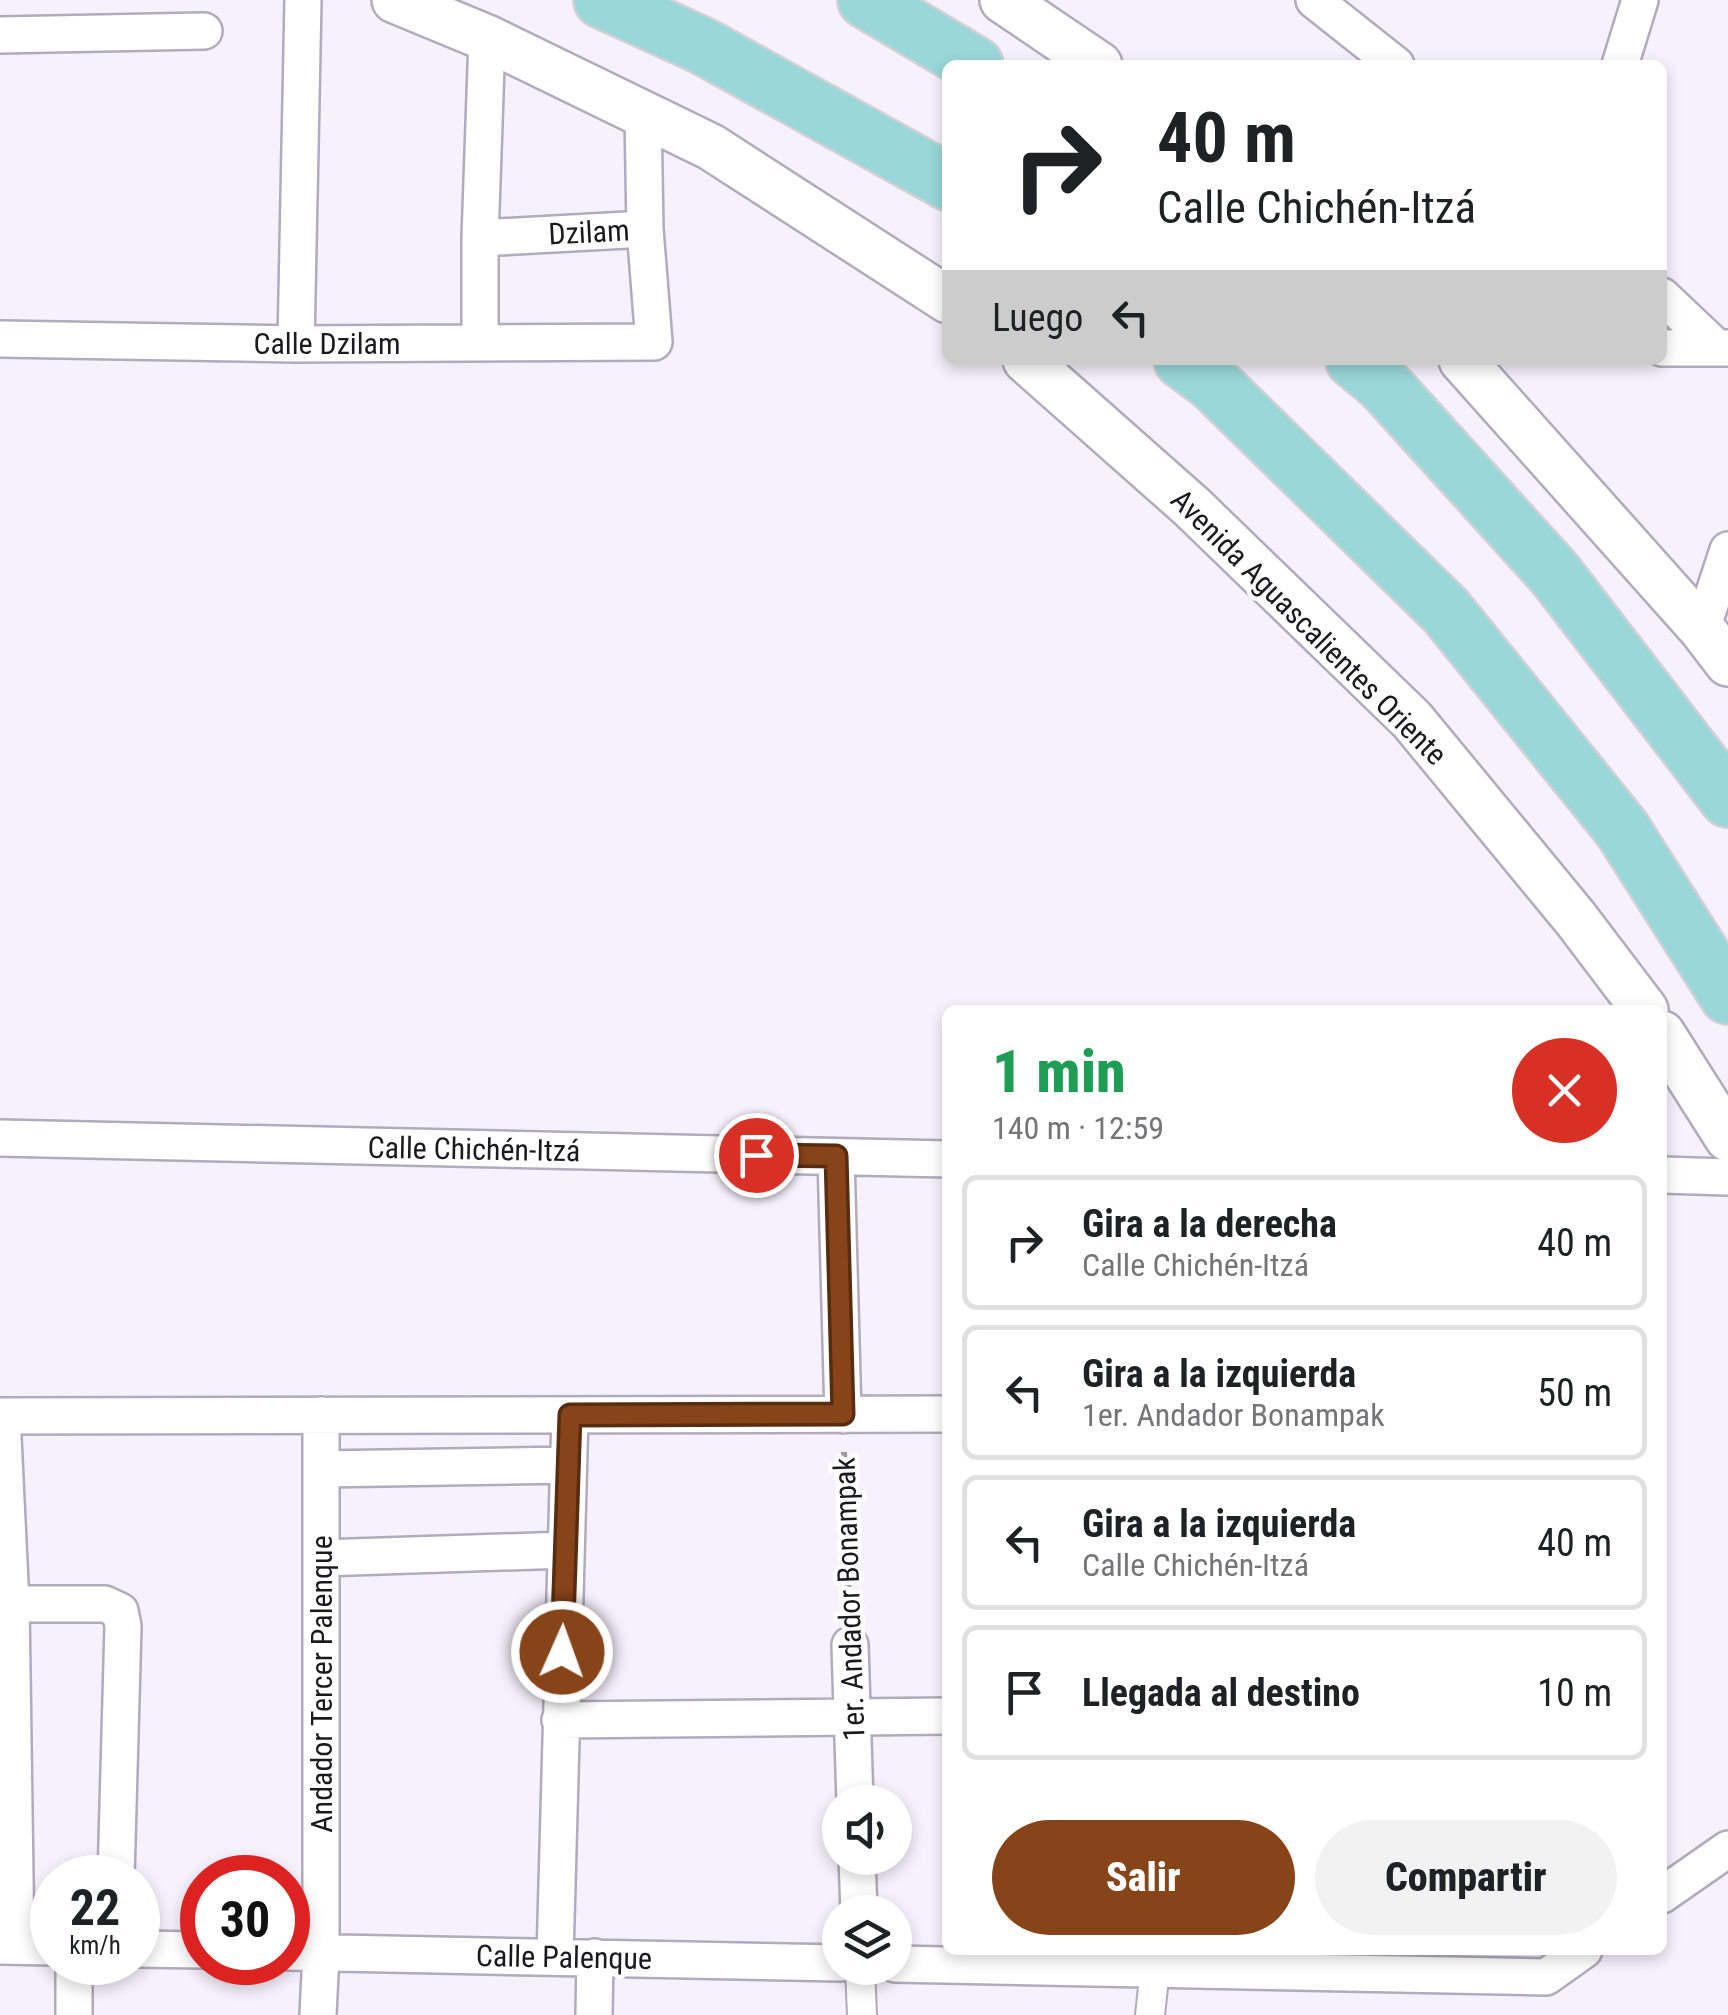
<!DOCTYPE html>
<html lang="es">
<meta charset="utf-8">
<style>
body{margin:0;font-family:"Roboto Condensed",sans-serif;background:#f2f2f2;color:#202124;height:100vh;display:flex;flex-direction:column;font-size:38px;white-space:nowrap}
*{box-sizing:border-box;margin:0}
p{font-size:32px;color:#757577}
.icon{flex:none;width:55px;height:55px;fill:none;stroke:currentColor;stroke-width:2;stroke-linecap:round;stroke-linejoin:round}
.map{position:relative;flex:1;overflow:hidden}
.drawer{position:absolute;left:942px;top:1005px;width:725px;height:950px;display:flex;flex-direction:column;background:#fff;border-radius:15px;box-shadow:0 5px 15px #0003}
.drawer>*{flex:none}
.top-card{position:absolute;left:942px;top:60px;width:725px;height:305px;border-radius:15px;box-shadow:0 5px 15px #0003;background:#fff;color:#202124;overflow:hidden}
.fabs{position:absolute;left:822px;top:1785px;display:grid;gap:20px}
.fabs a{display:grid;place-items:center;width:90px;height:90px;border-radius:50%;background:#fff;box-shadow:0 5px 15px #0003;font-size:50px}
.speed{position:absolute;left:30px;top:1855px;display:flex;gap:20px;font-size:50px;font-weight:700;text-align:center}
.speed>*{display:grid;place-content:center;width:130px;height:130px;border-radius:50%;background:#fff;box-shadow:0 5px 15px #0003;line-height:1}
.speed small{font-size:25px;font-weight:400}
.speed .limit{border:15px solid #d22;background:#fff;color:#111}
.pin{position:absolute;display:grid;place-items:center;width:85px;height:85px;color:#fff;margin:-42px;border:5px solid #fff;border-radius:50%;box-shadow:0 2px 10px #0007}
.me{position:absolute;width:110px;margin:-55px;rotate:2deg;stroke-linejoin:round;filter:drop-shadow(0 0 8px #0008)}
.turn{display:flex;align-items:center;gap:35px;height:210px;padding:0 50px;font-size:45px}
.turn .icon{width:130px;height:130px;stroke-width:2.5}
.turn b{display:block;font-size:70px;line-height:85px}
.then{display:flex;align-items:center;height:95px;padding:0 50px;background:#0003;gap:20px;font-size:38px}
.round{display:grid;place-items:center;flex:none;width:105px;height:105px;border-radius:52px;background:#f2f2f2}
.overview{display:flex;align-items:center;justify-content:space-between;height:170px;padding:0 50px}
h1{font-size:60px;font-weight:800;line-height:75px;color:#1e9e55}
.action{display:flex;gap:20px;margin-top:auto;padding:20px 50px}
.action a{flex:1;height:115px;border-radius:60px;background:#884419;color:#fff;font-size:40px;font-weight:800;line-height:115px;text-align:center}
.action a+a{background:#f2f2f2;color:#202124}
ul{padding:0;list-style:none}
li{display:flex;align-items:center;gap:30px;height:135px;margin:0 20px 15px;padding:0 30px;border:5px solid #e0e0e0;border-radius:15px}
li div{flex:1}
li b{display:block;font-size:38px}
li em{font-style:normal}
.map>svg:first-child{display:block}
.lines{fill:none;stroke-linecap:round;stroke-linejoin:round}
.pedestrian-casing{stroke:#b1abbd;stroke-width:32}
.minor-casing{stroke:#b1abbd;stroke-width:40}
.tertiary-casing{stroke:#b1abbd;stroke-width:50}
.primary-casing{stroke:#d1d1d2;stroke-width:60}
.path{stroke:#9b98a2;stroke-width:6;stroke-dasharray:5 5;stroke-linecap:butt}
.pedestrian{stroke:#fff;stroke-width:28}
.minor{stroke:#fff;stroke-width:35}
.tertiary{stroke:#fff;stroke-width:45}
.primary{stroke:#9ad7da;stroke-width:55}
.route-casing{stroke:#582c10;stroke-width:25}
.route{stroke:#884419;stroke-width:18}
.labels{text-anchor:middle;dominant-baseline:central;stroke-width:9;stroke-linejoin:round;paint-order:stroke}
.street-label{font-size:30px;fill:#1b1920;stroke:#fff}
</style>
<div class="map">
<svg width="1728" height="2015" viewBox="0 0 1728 2015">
<rect width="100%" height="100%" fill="#f5f1fd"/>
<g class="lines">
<defs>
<path id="pedestrian" d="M 860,1968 L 862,2015
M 1150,2015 L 1155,1969"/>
<path id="minor" d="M 1314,0 L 1396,65
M 0,35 L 204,31
M 1620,65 L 1640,0
M 480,238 L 645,229
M 1662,296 L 1717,348
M 0,339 L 296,344 L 654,342 L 645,229 L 643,114
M 480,342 L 480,238 L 487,38
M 296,344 L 303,0
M 1662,348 L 1727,348
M 1702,629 L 1728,550
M 0,1138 L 948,1159
M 836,1157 L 843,1415
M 1662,1175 L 1728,1177
M 0,1416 L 948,1414
M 2,1416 L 11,1604 L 16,1946
M 321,1469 L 568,1465
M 321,1558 L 566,1550
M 11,1604 L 105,1604 L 120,1611 L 123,1626 L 116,1878
M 850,1645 L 855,1802
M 560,1720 L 948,1716
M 857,1858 L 859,1912
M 1662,1895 L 1728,1849
M 0,1946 L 52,1947
M 138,1949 L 202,1950
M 288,1952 L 840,1963
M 555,1957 L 570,1415
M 895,1964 L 1546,1977 L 1584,1950
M 74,2015 L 74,1962
M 318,2015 L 321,1953 L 321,1415
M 594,2015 L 595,1957"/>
<path id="tertiary" d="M 395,0 L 487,38 L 711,147 L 948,300
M 1003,0 L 1099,65
M 1026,360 L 1192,507 L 1412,720 L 1576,919 L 1645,1010
M 1462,360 L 1702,629 L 1728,663
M 1662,1034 L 1728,1138"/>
<path id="primary" d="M 602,0 L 703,46 L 948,182
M 866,0 L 975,65
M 1182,360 L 1212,382 L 1446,611 L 1622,829 L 1728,996
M 1354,360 L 1384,385 L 1555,574 L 1728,799"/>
</defs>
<use href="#pedestrian" class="pedestrian-casing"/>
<use href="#minor" class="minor-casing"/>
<use href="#tertiary" class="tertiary-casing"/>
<use href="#primary" class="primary-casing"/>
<path class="path" d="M 844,1452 L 849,1609"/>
<use href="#pedestrian" class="pedestrian"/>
<use href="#minor" class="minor"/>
<use href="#tertiary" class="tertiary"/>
<use href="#primary" class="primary"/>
</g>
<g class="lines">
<defs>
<path id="route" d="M 562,1652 L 570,1415 L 843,1414 L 836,1156 L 756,1155"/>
</defs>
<use href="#route" class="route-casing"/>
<use href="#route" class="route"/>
</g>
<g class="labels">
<g class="street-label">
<text transform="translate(589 232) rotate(-3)">Dzilam</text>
<text x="327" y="343">Calle Dzilam</text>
<text transform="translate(1309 627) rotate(45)">Avenida Aguascalientes Oriente</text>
<text transform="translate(474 1149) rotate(1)">Calle Chichén-Itzá</text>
<text transform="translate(849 1599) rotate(-92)">1er. Andador Bonampak</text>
<text transform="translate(321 1684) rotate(-90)">Andador Tercer Palenque</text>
<text transform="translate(564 1957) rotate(1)">Calle Palenque</text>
</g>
</g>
</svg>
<div class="fabs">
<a><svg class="icon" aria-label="sound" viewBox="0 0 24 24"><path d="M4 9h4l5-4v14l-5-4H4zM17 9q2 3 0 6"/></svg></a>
<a><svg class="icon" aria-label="layers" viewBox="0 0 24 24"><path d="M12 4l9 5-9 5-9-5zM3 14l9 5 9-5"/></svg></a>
</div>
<div class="speed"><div>22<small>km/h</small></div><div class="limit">30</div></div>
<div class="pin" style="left:756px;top:1155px;background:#d93025"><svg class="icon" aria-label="arrive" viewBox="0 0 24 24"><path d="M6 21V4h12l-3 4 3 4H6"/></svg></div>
<svg class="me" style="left:562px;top:1652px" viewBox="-20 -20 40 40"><circle r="17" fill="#884419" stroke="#fff" stroke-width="3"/><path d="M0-11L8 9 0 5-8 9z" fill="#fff"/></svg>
<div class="top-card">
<div class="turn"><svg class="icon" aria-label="right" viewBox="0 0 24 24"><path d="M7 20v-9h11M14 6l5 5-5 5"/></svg><div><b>40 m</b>Calle Chichén-Itzá</div></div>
<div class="then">Luego<svg class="icon" aria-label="left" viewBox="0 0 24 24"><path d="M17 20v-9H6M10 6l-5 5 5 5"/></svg></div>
</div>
<section class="drawer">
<div class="overview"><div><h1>1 min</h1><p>140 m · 12:59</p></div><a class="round" style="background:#d93025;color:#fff"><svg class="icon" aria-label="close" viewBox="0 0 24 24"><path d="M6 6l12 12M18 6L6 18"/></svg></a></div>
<ul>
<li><svg class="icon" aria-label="right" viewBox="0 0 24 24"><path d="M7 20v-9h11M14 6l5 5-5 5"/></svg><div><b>Gira a la derecha</b><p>Calle Chichén-Itzá</p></div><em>40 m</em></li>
<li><svg class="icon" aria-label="left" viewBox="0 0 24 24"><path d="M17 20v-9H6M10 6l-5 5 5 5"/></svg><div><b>Gira a la izquierda</b><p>1er. Andador Bonampak</p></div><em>50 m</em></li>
<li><svg class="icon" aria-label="left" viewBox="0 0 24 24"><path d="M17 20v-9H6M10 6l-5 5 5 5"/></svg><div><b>Gira a la izquierda</b><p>Calle Chichén-Itzá</p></div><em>40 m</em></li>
<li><svg class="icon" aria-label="arrive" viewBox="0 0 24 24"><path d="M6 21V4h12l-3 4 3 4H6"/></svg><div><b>Llegada al destino</b></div><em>10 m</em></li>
</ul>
<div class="action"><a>Salir</a><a>Compartir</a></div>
</section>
</div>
